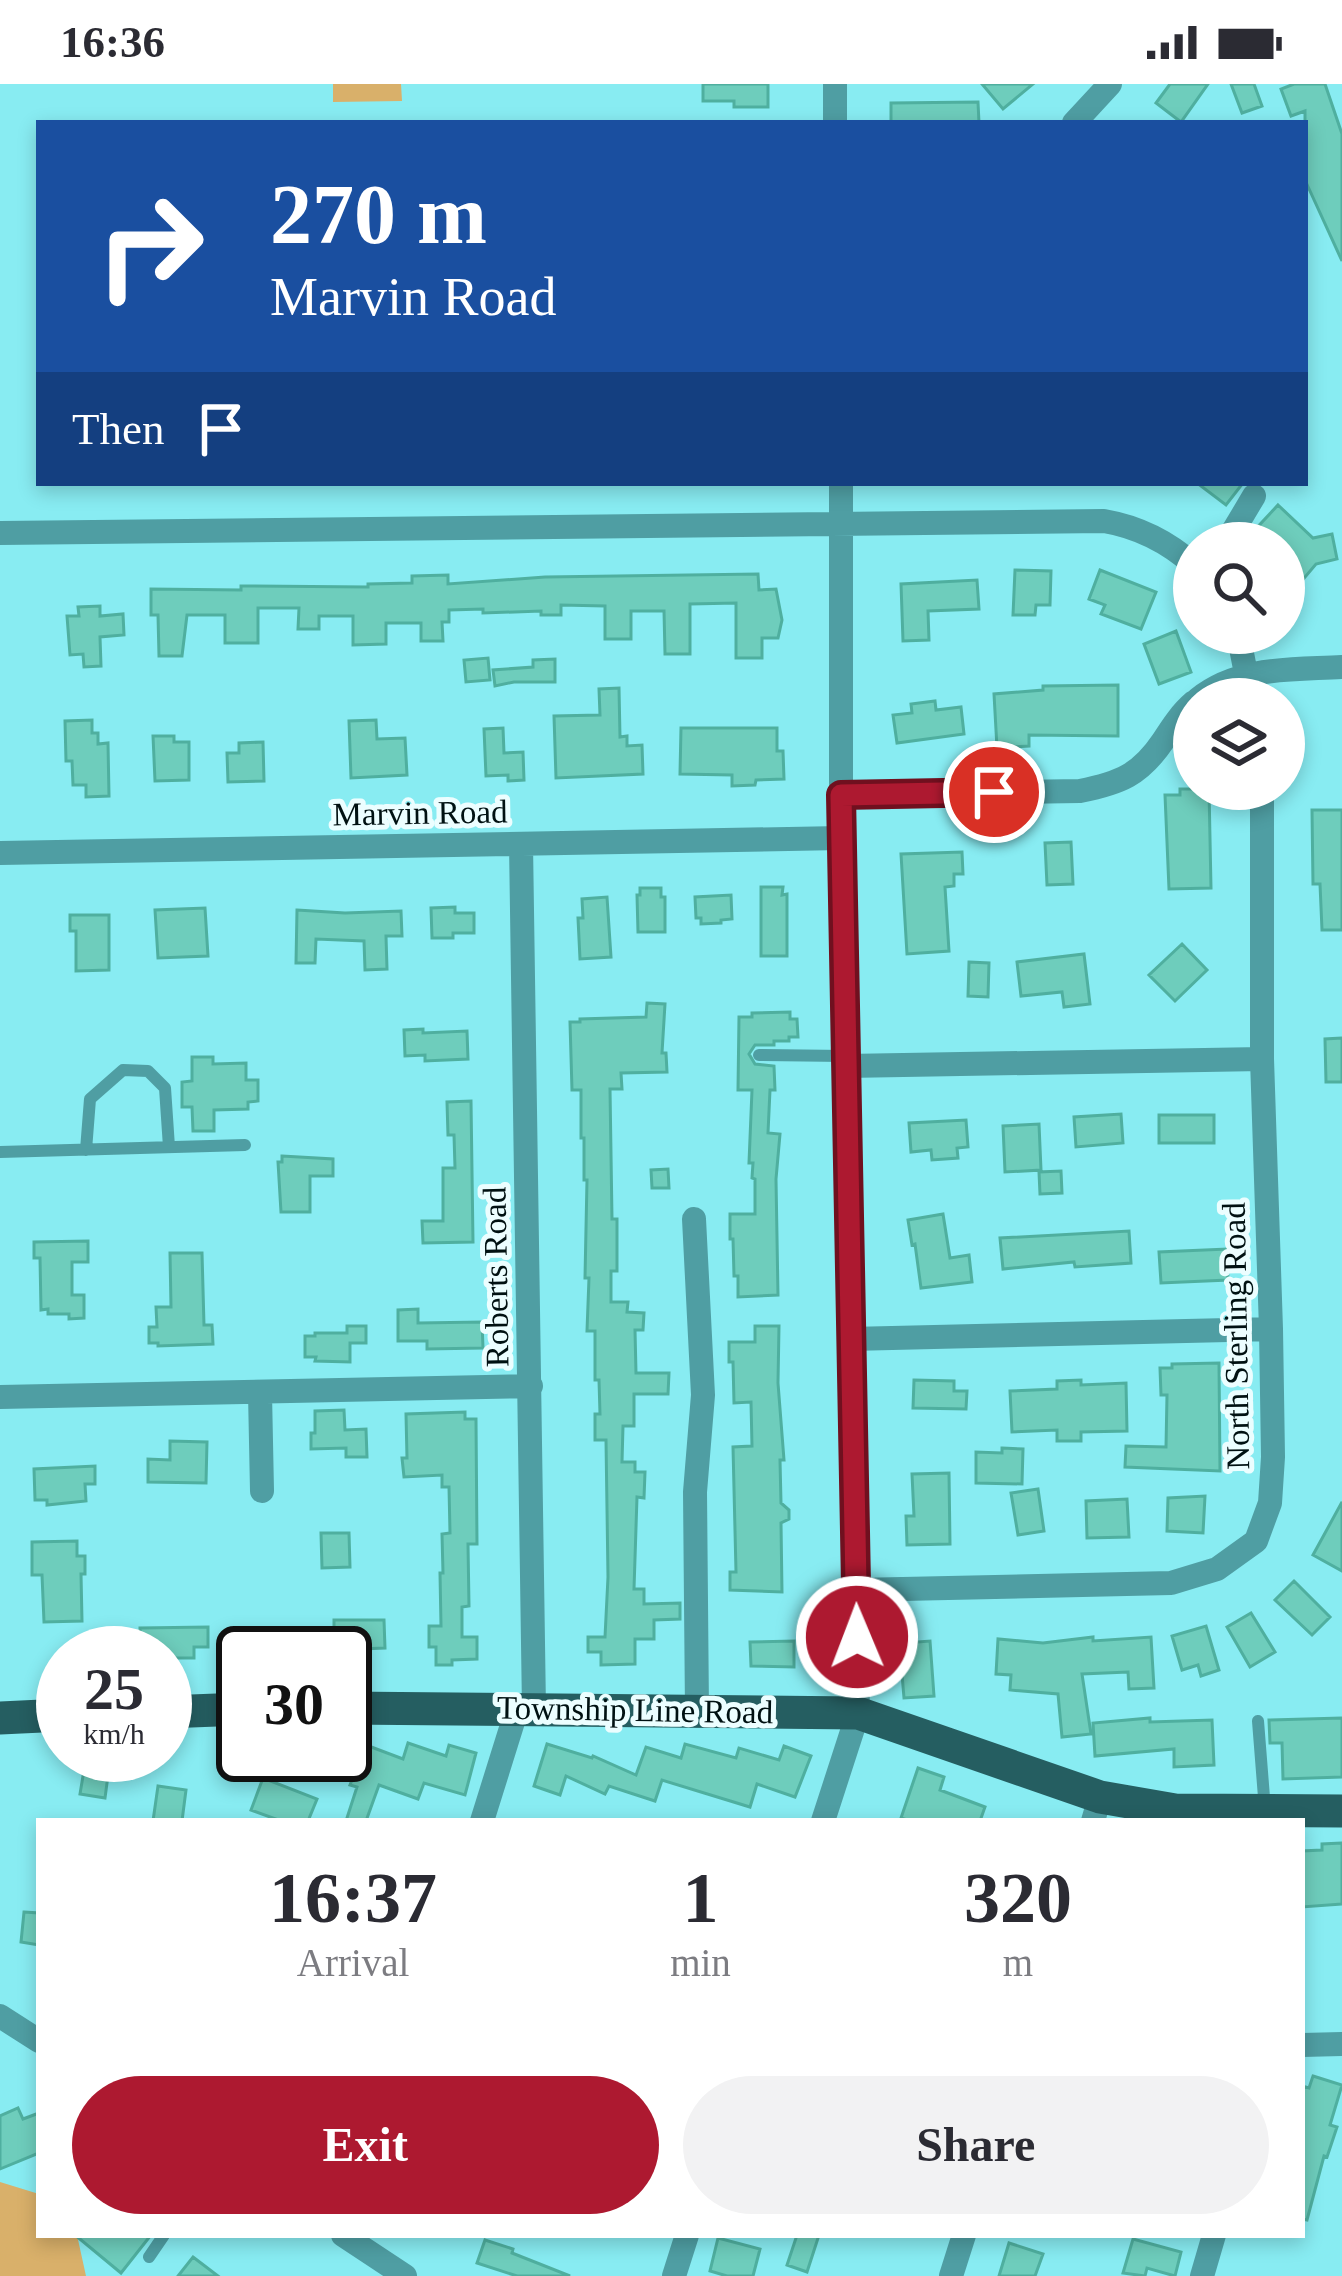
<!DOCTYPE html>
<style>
body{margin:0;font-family:"Times New Roman",serif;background:#f2f2f3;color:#2b2b33;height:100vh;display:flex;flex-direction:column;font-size:45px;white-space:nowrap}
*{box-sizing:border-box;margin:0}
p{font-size:39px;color:#7c7c81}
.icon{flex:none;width:66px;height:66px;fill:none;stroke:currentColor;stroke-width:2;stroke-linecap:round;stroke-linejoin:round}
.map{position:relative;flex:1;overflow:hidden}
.panel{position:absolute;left:36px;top:1734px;width:1269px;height:420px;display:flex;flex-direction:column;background:#fff;border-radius:0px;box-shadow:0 6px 18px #0003}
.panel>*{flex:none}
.hud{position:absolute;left:36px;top:36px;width:1272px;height:366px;border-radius:0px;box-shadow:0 6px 18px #0003;background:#1a4fa0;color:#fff;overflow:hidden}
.controls{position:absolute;left:1173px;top:438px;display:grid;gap:24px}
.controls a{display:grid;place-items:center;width:132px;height:132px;border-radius:50%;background:#fff;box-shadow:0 6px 18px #0003;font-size:60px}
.speed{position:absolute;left:36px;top:1542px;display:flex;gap:24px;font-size:60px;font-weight:700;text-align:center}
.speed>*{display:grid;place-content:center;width:156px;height:156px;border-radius:50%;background:#fff;box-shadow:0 6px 18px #0003;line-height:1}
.speed small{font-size:30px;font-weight:400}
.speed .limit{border:6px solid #111;border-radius:18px;background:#fff;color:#111}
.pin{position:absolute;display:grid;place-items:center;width:102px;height:102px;color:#fff;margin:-51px;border:6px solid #fff;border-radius:50%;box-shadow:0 3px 12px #0007}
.me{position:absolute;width:132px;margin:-66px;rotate:359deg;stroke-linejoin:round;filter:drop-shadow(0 0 9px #0008)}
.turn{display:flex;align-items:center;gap:42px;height:252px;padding:0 36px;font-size:54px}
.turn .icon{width:156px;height:156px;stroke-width:2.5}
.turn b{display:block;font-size:84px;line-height:102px}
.then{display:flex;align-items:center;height:114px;padding:0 36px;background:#0003;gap:24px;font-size:45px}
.eta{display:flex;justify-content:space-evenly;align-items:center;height:204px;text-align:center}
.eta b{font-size:72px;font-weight:800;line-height:84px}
.button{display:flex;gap:24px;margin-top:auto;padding:24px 36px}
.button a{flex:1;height:138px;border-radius:72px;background:#ad1930;color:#fff;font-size:48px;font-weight:800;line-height:138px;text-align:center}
.button a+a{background:#f2f2f3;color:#2b2b33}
.status{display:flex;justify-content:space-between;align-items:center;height:84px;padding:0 60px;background:#fff;direction:ltr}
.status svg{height:33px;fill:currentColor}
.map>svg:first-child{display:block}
.green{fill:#d9b06a}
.building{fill:#6ecdbc;stroke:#4faf9f;stroke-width:3}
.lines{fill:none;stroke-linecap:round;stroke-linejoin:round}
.service{stroke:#4f9ea3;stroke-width:12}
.minor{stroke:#4f9ea3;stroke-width:24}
.primary{stroke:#255e61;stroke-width:33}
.route-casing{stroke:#70101f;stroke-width:30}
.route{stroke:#ad1930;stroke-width:21}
.labels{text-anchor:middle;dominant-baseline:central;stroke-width:10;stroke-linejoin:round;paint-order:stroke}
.street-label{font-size:33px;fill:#001112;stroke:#ecfeff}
</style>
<div class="status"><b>16:36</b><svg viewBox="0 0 49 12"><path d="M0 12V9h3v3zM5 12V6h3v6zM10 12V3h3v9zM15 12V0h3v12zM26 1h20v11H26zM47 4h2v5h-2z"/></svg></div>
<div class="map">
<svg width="1342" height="2192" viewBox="0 0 1342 2192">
<rect width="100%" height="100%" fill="#88ecf2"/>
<path class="green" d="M 333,0 L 401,0 L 402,17 L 333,18 Z
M 0,2098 L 39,2110 L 39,2151 L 77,2151 L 86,2192 L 0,2192 Z"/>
<path class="building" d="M 703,0 L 768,0 L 768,23 L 734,23 L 734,17 L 703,17 Z
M 982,0 L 1033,0 L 1003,25 Z
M 1170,0 L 1208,0 L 1181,38 L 1156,19 Z
M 1231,0 L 1254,0 L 1262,22 L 1242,29 Z
M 1294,0 L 1325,0 L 1342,50 L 1342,177 L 1305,96 L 1305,27 L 1291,32 L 1281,5 Z
M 978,18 L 979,39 L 891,39 L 891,19 Z
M 1197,399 L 1243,399 L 1226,421 Z
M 1278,421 L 1313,454 L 1332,450 L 1337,475 L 1316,480 L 1284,518 L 1284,459 L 1258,459 L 1250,451 Z
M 1015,486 L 1051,487 L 1050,521 L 1036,521 L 1035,531 L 1013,531 Z
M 1100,486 L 1156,508 L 1141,545 L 1101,530 L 1105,521 L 1089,515 Z
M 758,490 L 759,506 L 776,505 L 782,536 L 778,554 L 762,554 L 762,574 L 736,574 L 736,519 L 690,520 L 690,570 L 665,570 L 664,527 L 631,527 L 631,555 L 605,555 L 605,522 L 561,521 L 561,531 L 541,531 L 541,527 L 483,529 L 483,525 L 449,526 L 449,538 L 442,538 L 443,557 L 421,557 L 421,539 L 386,539 L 386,560 L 353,561 L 353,532 L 319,532 L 319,545 L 298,545 L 299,524 L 258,524 L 258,559 L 225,559 L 225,531 L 187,531 L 182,572 L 159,572 L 158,531 L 151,531 L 151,505 L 241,506 L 241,502 L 368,503 L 368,500 L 412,499 L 412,492 L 448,491 L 448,500 L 545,493 Z
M 977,496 L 979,525 L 928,527 L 929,556 L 903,557 L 901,500 Z
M 100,522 L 100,532 L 123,530 L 124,551 L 100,553 L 101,582 L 84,583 L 83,570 L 70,571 L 67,532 L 79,532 L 78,523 Z
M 1176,547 L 1191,588 L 1159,600 L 1144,560 Z
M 488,574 L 490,596 L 466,598 L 464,576 Z
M 555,575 L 555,598 L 514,598 L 495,602 L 493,586 L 533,583 L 533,576 Z
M 1118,601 L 1118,652 L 1029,651 L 1029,662 L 997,664 L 994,610 L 1043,606 L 1043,602 Z
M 619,604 L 620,653 L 627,652 L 627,662 L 642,661 L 643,690 L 556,694 L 554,632 L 600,631 L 599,605 Z
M 935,617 L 936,626 L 961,623 L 964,650 L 897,659 L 893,631 L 912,629 L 911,620 Z
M 92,636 L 92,649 L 98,649 L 98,660 L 108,659 L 109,712 L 86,713 L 86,701 L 73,701 L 72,677 L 66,677 L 65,637 Z
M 376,636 L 377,655 L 405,654 L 407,691 L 351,694 L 349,637 Z
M 503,644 L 504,669 L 523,668 L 524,696 L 508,697 L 508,691 L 486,692 L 484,645 Z
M 681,644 L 777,644 L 777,667 L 783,667 L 784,695 L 756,696 L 755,701 L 732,702 L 732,691 L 680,690 Z
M 153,652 L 174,652 L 174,658 L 189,658 L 189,696 L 155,697 Z
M 263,658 L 264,697 L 228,698 L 227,669 L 239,669 L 239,659 Z
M 1180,705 L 1209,705 L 1211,804 L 1169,805 L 1165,711 L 1180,711 Z
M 1312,726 L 1342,726 L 1342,846 L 1322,846 L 1320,800 L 1313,800 Z
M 1071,758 L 1073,800 L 1047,801 L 1045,759 Z
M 962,768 L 963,790 L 954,790 L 954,802 L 945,803 L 949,867 L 907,870 L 901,770 Z
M 761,803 L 783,803 L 782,811 L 787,810 L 787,872 L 761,872 Z
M 640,804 L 661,804 L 661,813 L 665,813 L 665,848 L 638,848 L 637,811 L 640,811 Z
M 731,811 L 732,835 L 721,836 L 721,839 L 701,840 L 701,834 L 696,834 L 695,813 Z
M 607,813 L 611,873 L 580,875 L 578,834 L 583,834 L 582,815 Z
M 455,823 L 455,829 L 474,829 L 474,849 L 453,849 L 453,854 L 432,854 L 431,824 Z
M 205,824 L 208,872 L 158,874 L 155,826 Z
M 297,826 L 345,829 L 401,827 L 402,852 L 386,852 L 387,885 L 365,886 L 364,857 L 316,855 L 315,879 L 296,879 Z
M 70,831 L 109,831 L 109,886 L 76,887 L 76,847 L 70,847 Z
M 1182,860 L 1207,886 L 1175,917 L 1149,891 Z
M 1084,870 L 1090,920 L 1064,923 L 1062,908 L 1021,912 L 1017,878 Z
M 969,878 L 989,879 L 988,913 L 968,912 Z
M 647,919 L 665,920 L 662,969 L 666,969 L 667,988 L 621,989 L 622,1005 L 610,1005 L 612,1135 L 617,1135 L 617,1187 L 611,1187 L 611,1218 L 628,1218 L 627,1228 L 644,1229 L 643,1246 L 635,1246 L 636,1289 L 669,1289 L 668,1310 L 634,1310 L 634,1342 L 623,1342 L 622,1378 L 635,1378 L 635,1388 L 645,1388 L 644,1414 L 637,1413 L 634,1505 L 644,1505 L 644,1520 L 680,1519 L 680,1535 L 654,1536 L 654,1555 L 635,1555 L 635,1580 L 601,1581 L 601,1568 L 588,1568 L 588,1553 L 605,1553 L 608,1493 L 606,1356 L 595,1356 L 595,1330 L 600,1330 L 599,1296 L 595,1296 L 595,1247 L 587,1247 L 589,1194 L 585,1194 L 587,1096 L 584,1096 L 584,1054 L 581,1054 L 581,1006 L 572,1006 L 570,938 L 580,938 L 580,935 L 646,933 Z
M 790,928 L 790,935 L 797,935 L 798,953 L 789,953 L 789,957 L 774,957 L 774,961 L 755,961 L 749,970 L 755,980 L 774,982 L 775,1006 L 770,1006 L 768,1049 L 780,1050 L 776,1095 L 778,1211 L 738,1213 L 738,1192 L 734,1192 L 733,1155 L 730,1155 L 730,1130 L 755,1130 L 755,1095 L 752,1094 L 753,1079 L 749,1079 L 752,1006 L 738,1006 L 739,933 L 752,933 L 752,929 Z
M 423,945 L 423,949 L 467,947 L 468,975 L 425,977 L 425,971 L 405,972 L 404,946 Z
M 1342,954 L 1342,998 L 1326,998 L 1325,955 Z
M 192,973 L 213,973 L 213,980 L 246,979 L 246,996 L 258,996 L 258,1017 L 248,1018 L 248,1025 L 214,1026 L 214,1047 L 193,1047 L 192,1023 L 182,1023 L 182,998 L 192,997 Z
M 471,1017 L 473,1158 L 423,1159 L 422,1137 L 443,1137 L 443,1084 L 455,1084 L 454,1051 L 448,1051 L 447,1018 Z
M 1121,1030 L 1123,1059 L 1076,1063 L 1074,1033 Z
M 1159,1031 L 1214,1031 L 1214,1059 L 1159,1059 Z
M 966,1036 L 968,1063 L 957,1064 L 958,1074 L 932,1076 L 931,1066 L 911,1068 L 909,1039 Z
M 1039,1040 L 1041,1086 L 1005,1088 L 1003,1042 Z
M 282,1072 L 333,1075 L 333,1092 L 310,1092 L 310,1128 L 281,1128 L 278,1078 L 282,1078 Z
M 668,1085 L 669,1104 L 652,1104 L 651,1086 Z
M 1061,1087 L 1062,1109 L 1040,1110 L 1039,1088 Z
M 943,1130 L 950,1174 L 969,1171 L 972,1198 L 921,1204 L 915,1160 L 912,1161 L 908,1136 Z
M 1129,1147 L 1131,1179 L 1075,1183 L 1074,1178 L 1003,1185 L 1000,1154 Z
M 88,1157 L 88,1178 L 72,1178 L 72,1211 L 84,1211 L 84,1234 L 69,1235 L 69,1230 L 48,1230 L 48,1225 L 41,1226 L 40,1174 L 34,1174 L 34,1158 Z
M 1227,1165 L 1228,1196 L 1161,1199 L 1159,1168 Z
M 170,1169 L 202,1169 L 204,1241 L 212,1241 L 213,1260 L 158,1262 L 158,1259 L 149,1259 L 149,1243 L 157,1243 L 156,1223 L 171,1223 Z
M 418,1225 L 418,1239 L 482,1238 L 483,1264 L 427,1265 L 427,1257 L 398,1257 L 398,1226 Z
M 347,1242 L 366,1242 L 366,1259 L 350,1259 L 350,1278 L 315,1277 L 316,1273 L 305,1273 L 305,1252 L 315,1252 L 315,1249 L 347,1249 Z
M 755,1242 L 779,1242 L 778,1299 L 784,1376 L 780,1376 L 781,1419 L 789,1426 L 789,1435 L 781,1439 L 782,1508 L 730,1506 L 730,1488 L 736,1488 L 733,1363 L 752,1362 L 751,1318 L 734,1319 L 733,1278 L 729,1278 L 729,1258 L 755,1258 Z
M 1219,1279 L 1220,1387 L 1125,1383 L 1126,1362 L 1166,1363 L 1167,1311 L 1161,1311 L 1160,1284 L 1172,1284 L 1172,1280 Z
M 914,1296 L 954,1297 L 954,1307 L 967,1307 L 966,1325 L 913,1324 Z
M 1081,1296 L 1081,1301 L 1126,1299 L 1127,1347 L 1081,1348 L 1081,1357 L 1057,1357 L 1057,1346 L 1012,1348 L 1010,1307 L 1057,1305 L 1057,1297 Z
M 344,1326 L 345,1346 L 366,1345 L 367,1373 L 346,1373 L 346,1364 L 311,1365 L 311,1349 L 315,1349 L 315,1327 Z
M 465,1328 L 465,1335 L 476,1335 L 477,1460 L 468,1460 L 469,1522 L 462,1523 L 462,1553 L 477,1553 L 477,1575 L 452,1576 L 452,1581 L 436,1581 L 436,1563 L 429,1563 L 429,1542 L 441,1542 L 440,1489 L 443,1489 L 442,1450 L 450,1449 L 449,1403 L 442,1403 L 442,1391 L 404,1393 L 402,1374 L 407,1374 L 406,1330 Z
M 170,1357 L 207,1358 L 206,1399 L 148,1398 L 148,1375 L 170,1376 Z
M 1002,1364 L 1023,1365 L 1022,1400 L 976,1399 L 976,1368 L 1002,1369 Z
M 95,1382 L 95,1400 L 85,1400 L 86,1417 L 47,1421 L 47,1416 L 35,1416 L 34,1385 Z
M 949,1389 L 950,1460 L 907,1461 L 906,1432 L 914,1432 L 912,1390 Z
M 1038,1405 L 1044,1447 L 1018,1451 L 1011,1409 Z
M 1205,1412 L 1203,1449 L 1167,1447 L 1168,1414 Z
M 1127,1415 L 1129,1453 L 1087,1454 L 1086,1417 Z
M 1342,1418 L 1342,1487 L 1313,1471 Z
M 321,1449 L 349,1449 L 350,1483 L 322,1484 Z
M 77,1457 L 77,1472 L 85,1472 L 85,1490 L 81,1490 L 82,1537 L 44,1538 L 42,1491 L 32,1491 L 32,1458 Z
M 1294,1497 L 1330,1533 L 1312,1551 L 1275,1516 Z
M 1251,1529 L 1275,1568 L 1250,1583 L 1227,1543 Z
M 334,1536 L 384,1536 L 385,1564 L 334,1566 Z
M 1206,1542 L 1219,1586 L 1201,1592 L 1198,1581 L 1182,1586 L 1172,1552 Z
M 208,1543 L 208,1563 L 194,1563 L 194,1574 L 165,1574 L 165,1569 L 140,1569 L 140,1544 Z
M 1093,1553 L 1093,1557 L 1151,1553 L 1154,1604 L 1129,1605 L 1128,1588 L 1082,1590 L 1091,1650 L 1062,1653 L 1058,1610 L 1010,1606 L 1011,1591 L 996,1590 L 998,1555 L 1043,1559 Z
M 794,1557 L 794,1583 L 751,1582 L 750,1558 Z
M 930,1557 L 934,1612 L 904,1614 L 902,1590 L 894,1591 L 892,1560 Z
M 1150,1634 L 1150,1638 L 1212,1636 L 1214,1681 L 1174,1683 L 1174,1665 L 1095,1672 L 1093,1639 Z
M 1342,1634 L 1342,1693 L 1283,1695 L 1282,1659 L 1270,1659 L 1269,1636 Z
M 408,1659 L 446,1672 L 449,1661 L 476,1669 L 465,1711 L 424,1699 L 418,1715 L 379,1701 L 366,1737 L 346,1737 L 357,1703 L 350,1701 L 366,1661 L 403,1675 Z
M 547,1660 L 592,1674 L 593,1672 L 636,1691 L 646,1663 L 681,1674 L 685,1660 L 736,1674 L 739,1664 L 779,1676 L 784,1662 L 811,1672 L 795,1713 L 757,1700 L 750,1723 L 662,1696 L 655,1717 L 609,1702 L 605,1710 L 566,1692 L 560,1711 L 534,1702 Z
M 85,1680 L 109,1684 L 105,1714 L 80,1710 Z
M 918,1684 L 944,1693 L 940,1706 L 985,1723 L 980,1737 L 910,1737 L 901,1734 Z
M 263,1694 L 317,1715 L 308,1737 L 281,1737 L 251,1726 Z
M 158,1702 L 186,1706 L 182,1737 L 153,1737 Z
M 1342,1759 L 1342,1820 L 1302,1823 L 1302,1767 L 1322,1766 L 1322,1760 Z
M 24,1828 L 39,1829 L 39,1861 L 21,1858 Z
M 1313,1992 L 1342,2001 L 1330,2041 L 1337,2043 L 1327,2073 L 1324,2072 L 1307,2136 L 1302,2135 L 1302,2002 L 1309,2004 Z
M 18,2024 L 23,2035 L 39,2029 L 39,2069 L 0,2085 L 0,2032 Z
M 75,2151 L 151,2151 L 121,2189 Z
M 797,2151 L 819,2151 L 807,2188 L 787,2181 Z
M 718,2154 L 760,2165 L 753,2192 L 727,2192 L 710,2187 Z
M 1133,2155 L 1181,2168 L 1175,2192 L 1147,2184 L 1145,2192 L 1123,2189 Z
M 485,2156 L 513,2165 L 512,2169 L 570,2192 L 517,2192 L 477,2179 Z
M 1009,2159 L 1043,2170 L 1035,2192 L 999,2192 Z
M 193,2173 L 218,2192 L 178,2192 Z"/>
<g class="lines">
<path class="service" d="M 759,971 L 845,972
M 86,1066 L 90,1015 L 123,986 L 148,987 L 165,1004 L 169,1063
M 0,1068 L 245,1061
M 1258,1637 L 1265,1726
M 149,2173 L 164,2151"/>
<path class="minor" d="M 835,0 L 835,39
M 1074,39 L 1110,0
M 0,449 L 1104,437 C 1139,443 1167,457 1194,481
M 1226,459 L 1254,412
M 1238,549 L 1251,615
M 1198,615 C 1239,582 1292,586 1342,583
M 841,711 L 1080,707 C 1120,699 1140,691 1163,657 C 1172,643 1181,629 1194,618
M 521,760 L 534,1625
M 0,769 L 841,754
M 846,982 L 1262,975
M 694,1135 L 703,1311 L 695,1408 L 697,1627
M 850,1255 L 1271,1245
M 260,1309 L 262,1407
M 0,1313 L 531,1302
M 856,1506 L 1171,1499 L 1217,1485 L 1256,1457 L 1270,1419 L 1273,1373 L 1271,1245 L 1262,975 L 1262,705
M 482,1737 L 517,1625
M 823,1737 L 858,1629 L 841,754 L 841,399
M 1093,1737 L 1100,1713
M 0,1932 L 39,1957
M 1302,1961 L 1342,1960
M 343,2151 L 405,2192
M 674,2192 L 687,2151
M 951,2192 L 964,2151
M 1202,2192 L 1214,2151"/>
<path class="primary" d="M 345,1624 L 858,1629 L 1100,1713 L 1175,1726 L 1342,1727
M 165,1628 L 243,1625
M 0,1634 L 63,1631"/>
</g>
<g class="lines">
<defs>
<path id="route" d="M 857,1553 L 841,711 L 994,708"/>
</defs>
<use href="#route" class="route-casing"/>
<use href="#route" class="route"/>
</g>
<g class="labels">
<g class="street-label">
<text transform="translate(420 729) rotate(-1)">Marvin Road</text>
<text transform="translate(496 1193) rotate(-91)">Roberts Road</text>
<text transform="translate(1236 1252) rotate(-91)">North Sterling Road</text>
<text transform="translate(635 1626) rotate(1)">Township Line Road</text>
</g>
</g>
</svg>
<div class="controls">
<a><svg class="icon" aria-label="search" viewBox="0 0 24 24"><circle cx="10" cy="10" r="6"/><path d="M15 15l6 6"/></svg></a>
<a><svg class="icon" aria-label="layers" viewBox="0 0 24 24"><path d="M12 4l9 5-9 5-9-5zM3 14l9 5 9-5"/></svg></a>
</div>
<div class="speed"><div>25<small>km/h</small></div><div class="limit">30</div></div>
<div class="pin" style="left:994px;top:708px;background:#d93025"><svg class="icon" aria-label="arrive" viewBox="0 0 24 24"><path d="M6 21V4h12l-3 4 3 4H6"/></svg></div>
<svg class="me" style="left:857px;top:1553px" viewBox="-20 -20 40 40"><circle r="17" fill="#ad1930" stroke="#fff" stroke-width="3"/><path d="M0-11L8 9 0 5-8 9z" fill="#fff"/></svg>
<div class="hud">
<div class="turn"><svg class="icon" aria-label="right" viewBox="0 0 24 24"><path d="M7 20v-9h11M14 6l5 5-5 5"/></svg><div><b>270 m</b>Marvin Road</div></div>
<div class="then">Then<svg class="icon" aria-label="arrive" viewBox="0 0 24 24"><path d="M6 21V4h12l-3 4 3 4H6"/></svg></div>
</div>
<section class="panel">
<div class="eta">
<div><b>16:37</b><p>Arrival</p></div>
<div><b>1</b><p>min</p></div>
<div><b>320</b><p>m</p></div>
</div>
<div class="button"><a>Exit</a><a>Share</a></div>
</section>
</div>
